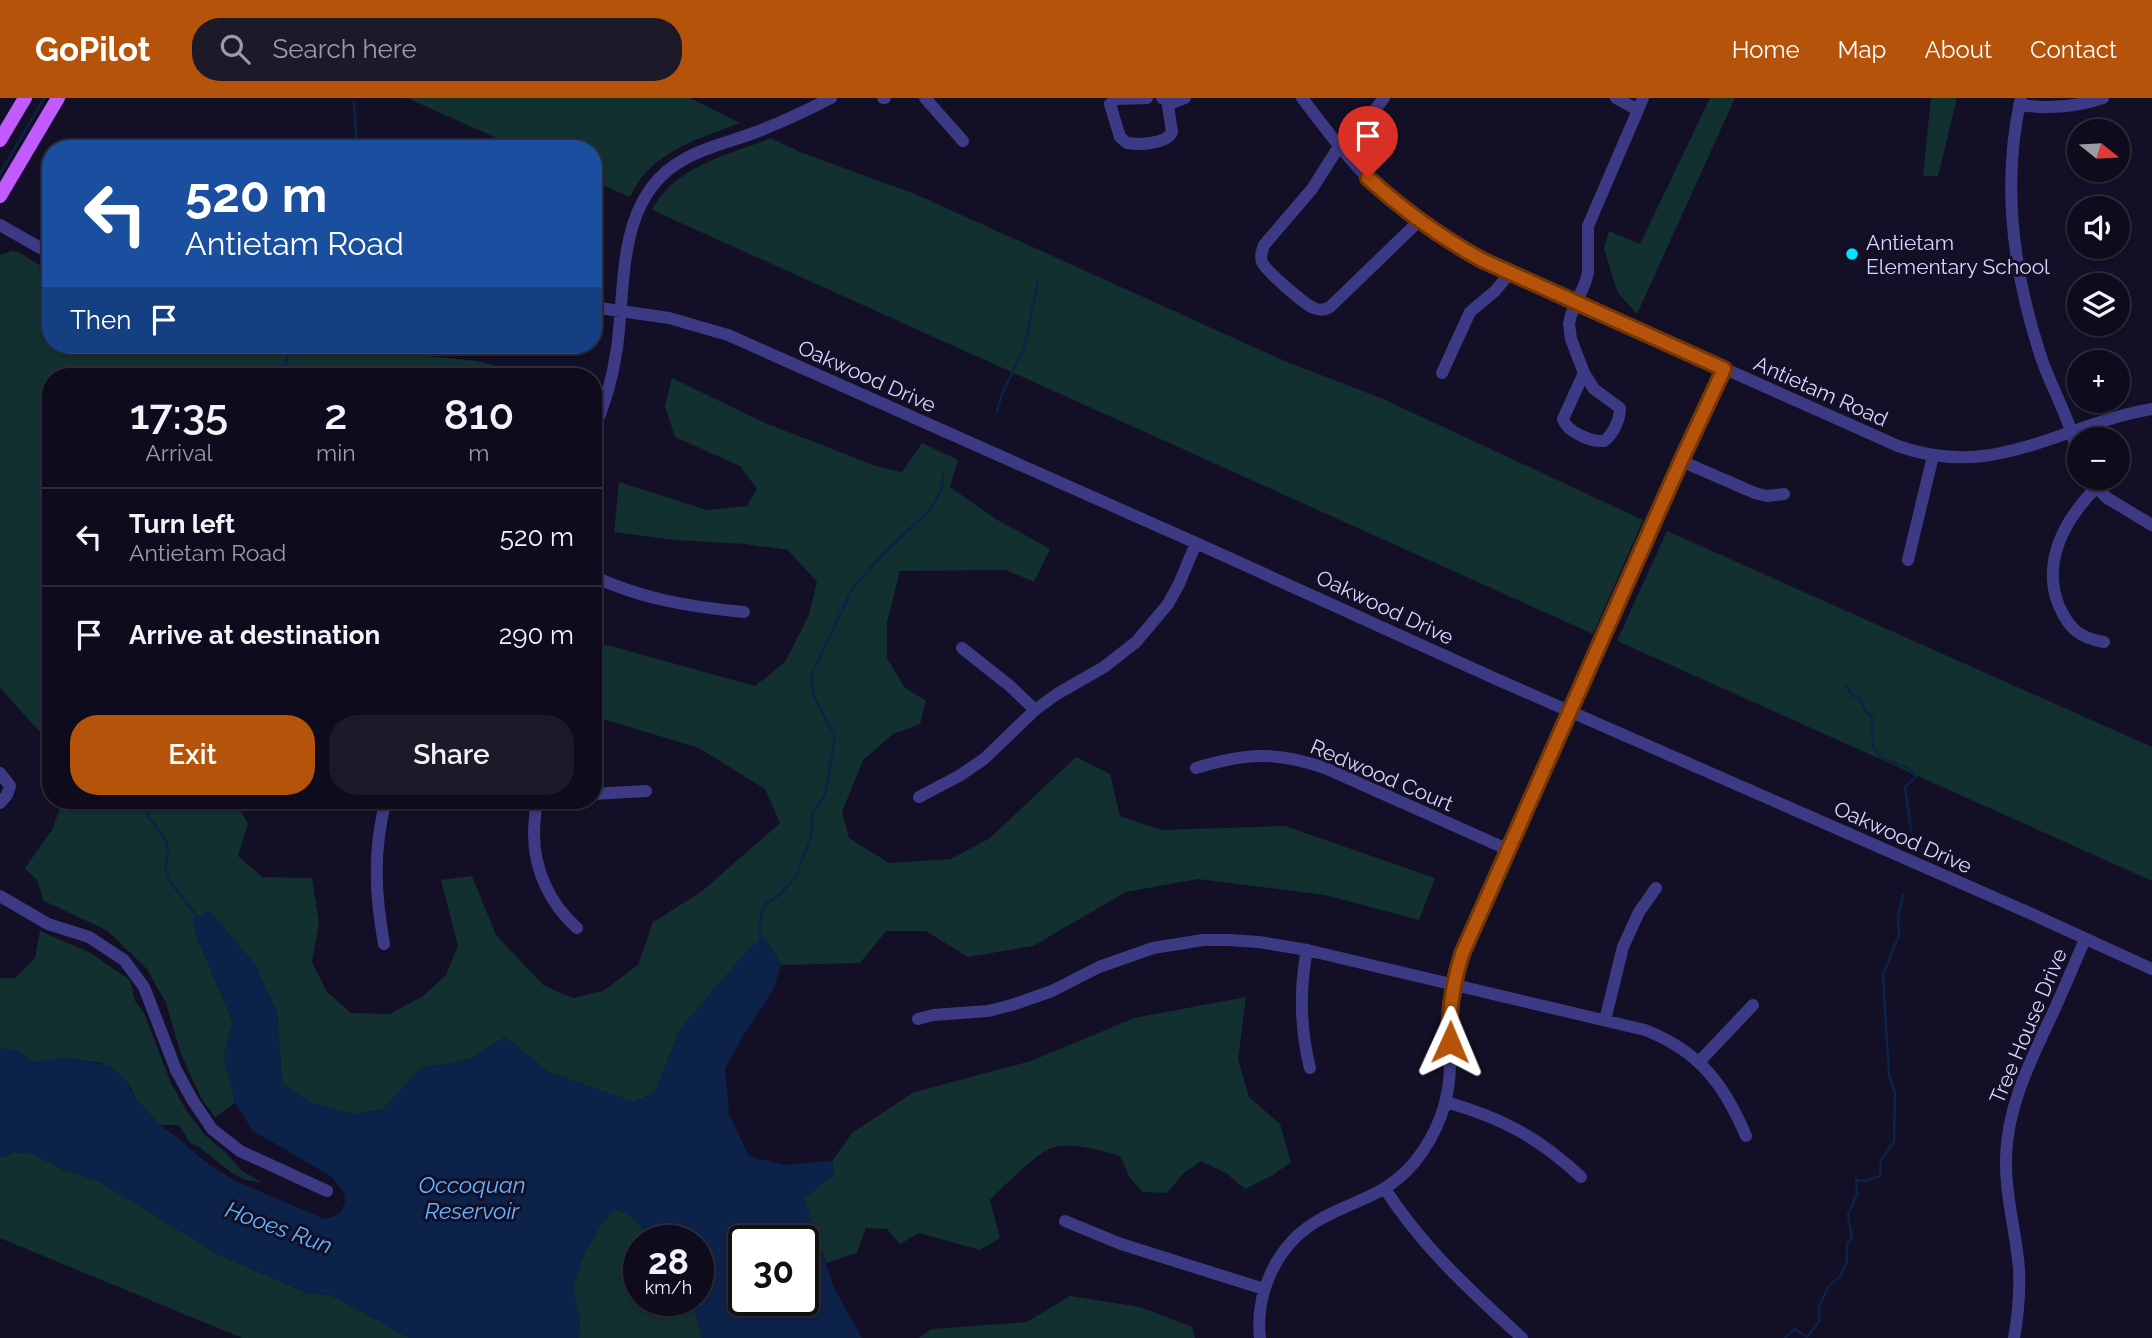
<!DOCTYPE html>
<meta charset="utf-8">
<style>
body{margin:0;font-family:Raleway,sans-serif;background:#1c1929;color:#f1f3f6;height:100vh;display:flex;flex-direction:column;font-size:26px;white-space:nowrap}
*{box-sizing:border-box;margin:0}
p{font-size:23px;color:#9b9ba3}
.icon{flex:none;width:38px;height:38px;fill:none;stroke:currentColor;stroke-width:2;stroke-linecap:round;stroke-linejoin:round}
.map{position:relative;flex:1;overflow:hidden}
.panel{position:absolute;left:42px;top:270px;width:560px;height:441px;display:flex;flex-direction:column;background:#0e0b1c;border-radius:28px;box-shadow:0 2px 5px #0004,0 0 0 2px #2e2b3b}
.panel>*{flex:none}
.top-card{position:absolute;left:42px;top:42px;width:560px;height:214px;border-radius:28px;box-shadow:0 2px 5px #0004,0 0 0 2px #2e2b3b;background:#1a4fa0;color:#fff;overflow:hidden}
.needle{width:46px;rotate:108deg}
.controls{position:absolute;left:2067px;top:21px;display:grid;gap:14px}
.controls a{display:grid;place-items:center;width:63px;height:63px;border-radius:50%;background:#0e0b1c;box-shadow:0 2px 5px #0004,0 0 0 2px #2e2b3b;font-size:35px}
.speed{position:absolute;left:623px;top:1127px;display:flex;gap:14px;font-size:35px;font-weight:700;text-align:center}
.speed>*{display:grid;place-content:center;width:91px;height:91px;border-radius:50%;background:#0e0b1c;box-shadow:0 2px 5px #0004,0 0 0 2px #2e2b3b;line-height:1}
.speed small{font-size:18px;font-weight:400}
.speed .limit{border:4px solid #111;border-radius:10px;background:#fff;color:#111}
.pin{position:absolute;display:grid;place-items:center;width:60px;height:60px;color:#fff;margin:-72px -30px;border-radius:50% 50% 50% 0;rotate:-45deg;box-shadow:0 0 7px #0007}
.pin .icon{rotate:45deg}
.me{position:absolute;width:77px;margin:-38px;rotate:1deg;stroke-linejoin:round;filter:drop-shadow(0 0 5px #0008)}
.turn{display:flex;align-items:center;gap:24px;height:147px;padding:0 28px;font-size:32px}
.turn .icon{width:91px;height:91px;stroke-width:2.5}
.turn b{display:block;font-size:49px;line-height:60px}
.then{display:flex;align-items:center;height:66px;padding:0 28px;background:#0003;gap:14px;font-size:26px}
.eta{display:flex;justify-content:space-evenly;align-items:center;height:119px;text-align:center}
.eta b{font-size:42px;font-weight:600;line-height:49px}
.button{display:flex;gap:14px;margin-top:auto;padding:14px 28px}
.button a{flex:1;height:80px;border-radius:28px;background:#b45309;color:#fff;font-size:28px;font-weight:600;line-height:80px;text-align:center}
.button a+a{background:#1c1929;color:#f1f3f6}
ul{padding:0;list-style:none}
li{display:flex;align-items:center;gap:21px;height:98px;padding:0 28px;border-top:2px solid #2e2b3b}
li div{flex:1}
li b{display:block;font-size:26px}
li em{font-style:normal}
header{display:flex;align-items:center;gap:42px;box-sizing:border-box;height:98px;padding:0 35px;background:#b45309;color:#fff}
header strong{font-size:33px}
nav{display:flex;gap:38px;margin-inline-start:auto;font-size:24px}
.search{width:490px;height:63px;background:#1c1929;display:flex;align-items:center;gap:18px;box-sizing:border-box;padding:0 24px;border-radius:28px;color:#9b9ba3;font-size:26px}
.map>svg:first-child{display:block}
.green{fill:#12302f}
.water{fill:#0c2248;fill-rule:evenodd}
.lines{fill:none;stroke-linecap:round;stroke-linejoin:round}
.stream{stroke:#0c2248;stroke-width:2.5}
.minor{stroke:#3d3a85;stroke-width:12}
.major{stroke:#c25bff;stroke-width:14}
.route-casing{stroke:#753606;stroke-width:18}
.route{stroke:#b45309;stroke-width:12}
.poi-dot{fill:#00e5ff;stroke:#130f26;stroke-width:2.5}
.labels{text-anchor:middle;dominant-baseline:central;stroke-width:6;stroke-linejoin:round;paint-order:stroke}
.poi-label{font-size:21px;fill:#d9d4ff;stroke:#130f26;text-anchor:start}
.street-label{font-size:21px;fill:#d9d4ff;stroke:#130f26}
.water-label{font-size:23px;font-style:italic;fill:#62b6ff;stroke:#130f26}
</style>
<header>
<strong>GoPilot</strong>
<div class="search"><svg class="icon" aria-label="search" viewBox="0 0 24 24"><circle cx="10" cy="10" r="6"/><path d="M15 15l6 6"/></svg>Search here</div>
<nav><a>Home</a><a>Map</a><a>About</a><a>Contact</a></nav>
</header>
<div class="map">
<svg width="2152" height="1240" viewBox="0 0 2152 1240">
<rect width="100%" height="100%" fill="#130f26"/>
<path class="green" d="M 407,0 L 690,0 L 740,25 C 698,41 650,54 630,99 L 593,83 L 593,51 L 521,51 Z
M 1710,0 L 1735,0 L 1637,216 L 1618,195 L 1613,180 L 1604,151 L 1609,133 L 1640,146 Z
M 1931,0 L 1957,0 L 1938,78 L 1923,78 Z
M 771,40 L 800,54 L 915,96 L 1285,263 L 1383,301 L 1643,422 L 1593,536 L 652,112 C 674,68 728,57 771,40 Z
M 12,153 L 18,154 L 51,174 L 51,247 L 338,247 L 341,254 L 385,254 L 478,263 L 532,278 L 51,278 L 51,646 L 0,590 L 0,157 Z
M 672,280 L 765,325 L 879,369 L 902,374 L 922,345 L 958,362 L 950,389 L 996,421 L 1050,451 L 1034,484 L 1006,472 L 900,473 L 887,524 L 887,560 L 904,589 L 926,603 L 920,626 L 893,636 L 863,662 L 842,714 L 849,740 L 889,765 L 951,761 L 990,740 L 1076,659 L 1110,676 L 1120,718 L 1161,732 L 1285,728 L 1435,780 L 1419,822 L 1325,797 L 1198,781 L 1126,794 L 1033,848 L 968,859 L 926,833 L 886,833 L 860,865 L 781,867 L 764,839 L 680,931 L 655,995 L 634,1004 L 548,974 L 506,939 L 468,962 L 421,970 L 382,1012 L 353,1016 L 312,1005 L 282,985 L 277,914 L 254,865 L 192,821 L 198,842 L 233,924 L 224,958 L 235,1005 L 215,1019 L 201,1000 L 181,956 L 166,905 L 147,871 L 108,833 L 44,803 L 37,782 L 25,770 L 52,732 L 63,702 L 235,702 L 248,726 L 238,758 L 262,779 L 312,780 L 319,825 L 312,864 L 327,894 L 351,915 L 390,916 L 423,898 L 446,877 L 458,848 L 441,782 L 472,778 L 496,837 L 543,887 L 573,900 L 603,893 L 638,867 L 653,824 L 701,794 L 780,725 L 765,691 L 699,650 L 593,618 L 593,543 L 755,588 L 785,564 L 809,517 L 817,484 L 788,452 L 745,446 L 674,442 L 614,434 L 619,384 L 707,412 L 747,408 L 757,391 L 740,368 L 675,339 L 665,308 Z
M 1667,433 L 2152,649 L 2152,783 L 1617,543 Z
M 40,833 L 89,854 L 130,882 L 135,903 L 144,915 L 171,985 L 186,1012 L 205,1037 L 225,1054 L 242,1073 L 263,1085 L 245,1082 L 232,1075 L 199,1049 L 190,1045 L 179,1027 L 159,1027 L 135,999 L 130,988 L 102,965 L 73,961 L 67,959 L 35,965 L 18,954 L 0,950 L 0,880 L 15,880 L 35,860 Z
M 1246,899 L 1238,961 L 1249,999 L 1280,1026 L 1291,1064 L 1273,1077 L 1245,1091 L 1226,1075 L 1201,1063 L 1183,1076 L 1167,1095 L 1143,1094 L 1130,1080 L 1120,1058 C 1099,1052 1077,1045 1054,1049 C 1039,1052 1002,1090 990,1102 L 1000,1140 L 980,1152 L 919,1135 L 900,1146 L 887,1131 L 866,1130 L 857,1155 L 826,1165 L 803,1100 L 834,1077 L 832,1063 L 852,1035 L 914,994 L 1031,963 L 1134,920 Z
M 15,1054 L 33,1056 L 61,1071 L 99,1083 L 219,1157 L 310,1196 L 331,1197 L 410,1240 L 242,1240 L 0,1140 L 0,1060 Z
M 615,1111 C 632,1114 643,1129 651,1143 L 639,1143 L 639,1202 L 690,1202 L 701,1233 L 701,1240 L 579,1240 C 579,1235 580,1228 580,1223 C 579,1212 573,1201 574,1190 C 577,1165 597,1127 615,1111 Z
M 1070,1198 L 1140,1209 L 1192,1229 L 1195,1240 L 919,1240 L 931,1231 L 1027,1224 Z"/>
<path class="water" d="M 210,813 L 254,865 L 277,914 L 282,985 L 313,1005 L 352,1016 L 382,1012 L 421,970 L 468,962 L 506,939 L 548,974 L 635,1004 L 655,995 L 680,931 L 749,850 L 764,839 L 781,867 L 773,892 L 743,938 L 725,971 L 729,1016 L 749,1058 L 784,1067 L 832,1063 L 834,1077 L 804,1100 L 834,1190 L 862,1240 L 701,1240 L 701,1233 L 690,1202 L 698,1202 L 698,1143 L 651,1143 C 643,1129 632,1114 616,1111 C 597,1126 577,1166 574,1190 C 573,1201 579,1212 580,1223 C 580,1228 579,1235 579,1240 L 410,1240 L 331,1197 L 310,1196 L 219,1157 L 99,1083 L 61,1071 L 33,1056 L 15,1054 L 0,1060 L 0,950 L 18,954 L 35,964 L 67,959 L 111,968 L 124,980 L 135,999 L 159,1027 L 174,1037 L 206,1064 L 235,1083 L 325,1121 L 333,1119 L 341,1114 L 345,1104 L 344,1095 L 332,1079 L 253,1033 L 235,1005 L 224,958 L 233,924 L 198,842 L 192,821 ZM 744,1143 L 803,1143 L 803,1202 L 744,1202 Z"/>
<g class="lines">
<path class="stream" d="M 354,51 L 356,35 L 354,4
M 0,76 L 44,0
M 282,278 L 289,255
M 997,313 L 1002,296 L 1024,251 L 1038,184
M 1846,587 L 1852,597 L 1860,600 L 1865,612 L 1872,619 L 1873,648 L 1881,660 L 1909,670 L 1916,679 L 1905,689 L 1911,732
M 158,702 L 147,717 L 166,742 L 168,755 L 165,769 L 171,785 L 199,821
M 760,843 L 760,824 L 764,807 L 779,797 L 795,780 L 811,739 L 813,714 L 825,698 L 835,638 L 814,599 L 811,578 L 852,491 L 883,456 L 931,411 L 942,390 L 943,376
M 1785,1240 L 1795,1231 L 1807,1239 L 1819,1224 L 1819,1208 L 1830,1186 L 1840,1179 L 1847,1164 L 1847,1145 L 1852,1140 L 1848,1117 L 1857,1096 L 1856,1082 L 1866,1083 L 1880,1078 L 1881,1062 L 1894,1044 L 1895,995 L 1889,977 L 1883,877 L 1899,837 L 1898,819 L 1903,797"/>
<path class="minor" d="M 883,0 L 885,0
M 925,0 L 963,43
M 1147,0 L 1116,1 L 1110,6 L 1120,39 L 1127,45 C 1140,47 1166,46 1172,34 L 1167,1 L 1162,0
M 1302,0 C 1323,27 1343,55 1367,79 C 1408,121 1458,151 1510,175 L 1898,348 C 1996,383 2059,327 2152,311
M 1384,0 L 1373,14 L 1345,39 L 1312,91 L 1264,147 C 1262,153 1260,158 1262,164 C 1265,172 1305,207 1314,210 C 1320,213 1325,212 1330,209 L 1419,123
M 1616,0 L 1638,12 L 1643,0
M 2021,0 C 2001,87 2013,174 2041,259 C 2049,284 2063,308 2071,333 C 2075,343 2076,354 2079,364
M 1167,1 L 1175,4 L 1185,0
M 2019,7 C 2048,11 2076,9 2103,0
M 0,127 L 51,156
M 593,209 L 669,220 L 728,237 L 1196,445 L 1496,581 L 2025,813 L 2152,871
M 1442,275 L 1470,214 L 1495,193 L 1510,175
M 1584,275 L 1571,241 L 1569,226 L 1571,217 L 1585,185 L 1588,175 L 1588,128 L 1638,12
M 1584,275 L 1594,291 L 1620,310 C 1620,321 1613,337 1604,343 C 1591,344 1567,334 1563,321 Z
M 593,333 C 605,307 613,278 617,250 C 626,185 616,99 683,62 C 703,50 726,45 748,37 C 776,27 804,14 831,0
M 1681,363 L 1755,395 L 1767,398 L 1784,396
M 2088,380 L 2107,400 L 2152,427
M 2096,390 C 2065,421 2041,464 2059,508 C 2069,531 2080,540 2104,544
M 1908,462 L 1933,358
M 593,478 C 641,501 691,509 744,514
M 962,550 L 1010,588 L 1035,612
M 1196,670 C 1245,655 1276,653 1325,670 L 1509,752
M 0,675 L 10,688 L 7,697 L 0,705
M 593,696 L 646,693
M 919,699 L 959,678 L 984,661 L 1035,612 L 1057,596 L 1104,569 L 1136,544 L 1168,506 L 1179,486 L 1196,445
M 536,702 C 536,713 534,724 534,736 C 534,772 550,806 577,830
M 0,798 L 48,826 L 89,839 L 124,862 L 144,889 L 176,972 L 193,1003 L 212,1031 L 240,1053 L 327,1093
M 384,846 C 375,796 373,751 386,702
M 1307,852 C 1299,893 1300,930 1310,970
M 918,921 L 933,917 L 988,913 L 1012,907 L 1052,893 L 1099,869 L 1153,850 L 1203,842 L 1228,842 L 1259,844 L 1307,852 L 1645,932 C 1699,953 1724,986 1746,1038
M 1605,922 L 1623,849 L 1639,814 L 1656,790
M 1699,964 L 1753,907
M 1446,1004 C 1502,1020 1538,1039 1581,1079
M 1385,1091 C 1424,1151 1470,1192 1522,1240
M 1065,1123 L 1121,1146 L 1264,1191
M 1260,1240 C 1255,1196 1276,1149 1314,1125 C 1351,1102 1383,1101 1414,1065 C 1439,1034 1451,1001 1450,961 C 1450,949 1448,936 1449,924 C 1450,900 1455,878 1463,856 L 1681,363 L 1724,271
M 2014,1240 C 2018,1218 2020,1194 2019,1171 C 2016,1134 2005,1097 2006,1060 C 2007,1009 2030,964 2051,919 C 2063,893 2074,867 2085,841"/>
<path class="major" d="M 0,42 L 25,0
M 0,98 L 58,0"/>
</g>
<g class="lines">
<defs>
<path id="route" d="M 1368,80 C 1403,112 1440,139 1482,162 L 1724,271 L 1681,363 L 1462,856 C 1453,885 1448,913 1450,944"/>
</defs>
<use href="#route" class="route-casing"/>
<use href="#route" class="route"/>
</g>
<circle class="poi-dot" cx="1852" cy="156" r="7"/>
<g class="labels">
<g class="poi-label">
<text x="1866" y="144">Antietam<tspan x="1866" dy="24">Elementary School</tspan></text>
</g>
<g class="street-label">
<text transform="translate(867 278) rotate(24)">Oakwood Drive</text>
<text transform="translate(1821 293) rotate(24)">Antietam Road</text>
<text transform="translate(1385 509) rotate(25)">Oakwood Drive</text>
<text transform="translate(1382 677) rotate(23)">Redwood Court</text>
<text transform="translate(1903 739) rotate(24)">Oakwood Drive</text>
<text transform="translate(2028 928) rotate(-67)">Tree House Drive</text>
</g>
<g class="water-label">
<text x="472" y="1086">Occoquan<tspan x="472" dy="26">Reservoir</tspan></text>
<text transform="translate(279 1129) rotate(20)">Hooes Run</text>
</g>
</g>
</svg>
<div class="controls">
<a><svg class="needle" viewBox="-14 -14 28 28"><path d="M0-13l5 13h-10z" fill="#e53935"/><path d="M0 13l5-13h-10z" fill="#9b9ba3"/></svg></a>
<a><svg class="icon" aria-label="sound" viewBox="0 0 24 24"><path d="M4 9h4l5-4v14l-5-4H4zM17 9q2 3 0 6"/></svg></a>
<a><svg class="icon" aria-label="layers" viewBox="0 0 24 24"><path d="M12 4l9 5-9 5-9-5zM3 14l9 5 9-5"/></svg></a>
<a>+</a>
<a>−</a>
</div>
<div class="speed"><div>28<small>km/h</small></div><div class="limit">30</div></div>
<div class="pin" style="left:1368px;top:80px;background:#d93025"><svg class="icon" aria-label="arrive" viewBox="0 0 24 24"><path d="M6 21V4h12l-3 4 3 4H6"/></svg></div>
<svg class="me" style="left:1450px;top:944px" viewBox="-20 -20 40 40"><path d="M0-17L14 15 0 8-14 15z" fill="#b45309" stroke="#fff" stroke-width="4"/></svg>
<div class="top-card">
<div class="turn"><svg class="icon" aria-label="left" viewBox="0 0 24 24"><path d="M17 20v-9H6M10 6l-5 5 5 5"/></svg><div><b>520 m</b>Antietam Road</div></div>
<div class="then">Then<svg class="icon" aria-label="arrive" viewBox="0 0 24 24"><path d="M6 21V4h12l-3 4 3 4H6"/></svg></div>
</div>
<section class="panel">
<div class="eta">
<div><b>17:35</b><p>Arrival</p></div>
<div><b>2</b><p>min</p></div>
<div><b>810</b><p>m</p></div>
</div>
<ul>
<li><svg class="icon" aria-label="left" viewBox="0 0 24 24"><path d="M17 20v-9H6M10 6l-5 5 5 5"/></svg><div><b>Turn left</b><p>Antietam Road</p></div><em>520 m</em></li>
<li><svg class="icon" aria-label="arrive" viewBox="0 0 24 24"><path d="M6 21V4h12l-3 4 3 4H6"/></svg><div><b>Arrive at destination</b></div><em>290 m</em></li>
</ul>
<div class="button"><a>Exit</a><a>Share</a></div>
</section>
</div>
